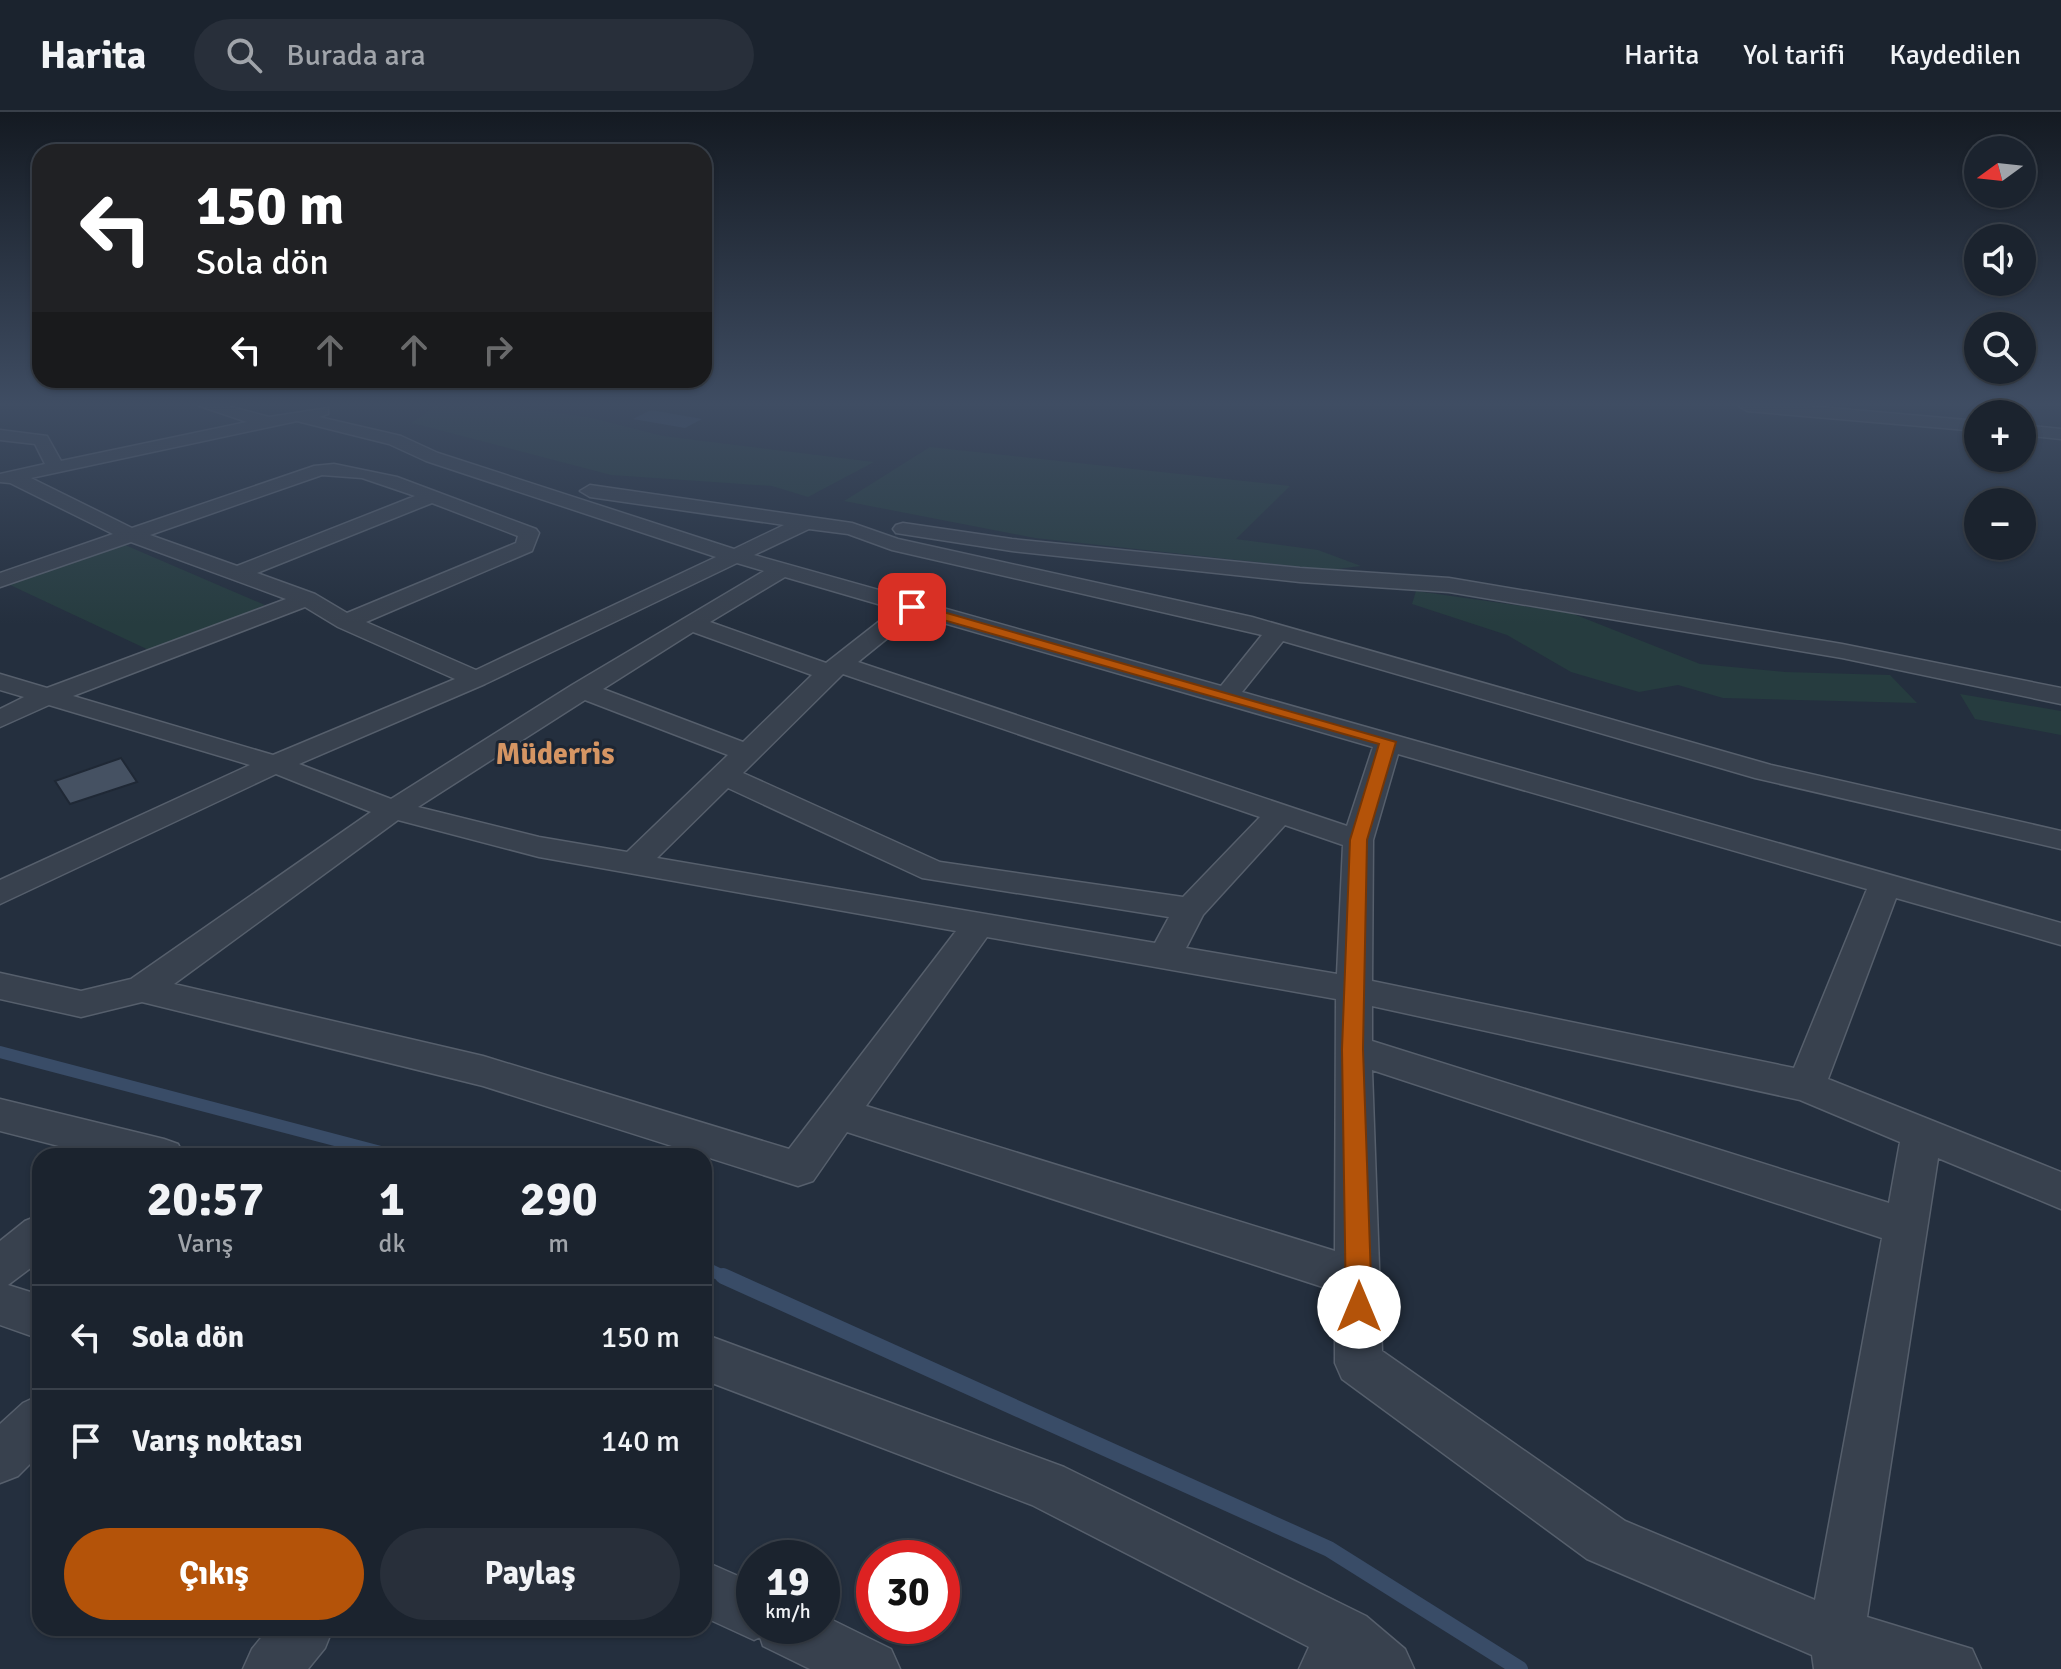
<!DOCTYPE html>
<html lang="tr">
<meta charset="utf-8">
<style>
body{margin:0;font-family:Signika,sans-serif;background:#282f3a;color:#f1f3f6;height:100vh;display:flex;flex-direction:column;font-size:30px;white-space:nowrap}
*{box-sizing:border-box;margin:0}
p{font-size:26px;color:#a0a4aa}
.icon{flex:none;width:44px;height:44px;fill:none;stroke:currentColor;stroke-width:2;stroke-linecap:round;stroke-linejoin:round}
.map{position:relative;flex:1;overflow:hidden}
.panel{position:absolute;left:32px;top:1036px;width:680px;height:488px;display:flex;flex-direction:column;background:#1b232e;border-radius:24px;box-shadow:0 2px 6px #0004,0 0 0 2px #39404a}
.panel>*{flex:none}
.guide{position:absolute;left:32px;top:32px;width:680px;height:244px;border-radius:24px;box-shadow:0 2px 6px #0004,0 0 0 2px #39404a;background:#202124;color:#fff;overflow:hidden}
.needle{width:52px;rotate:255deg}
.tools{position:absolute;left:1964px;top:24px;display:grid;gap:16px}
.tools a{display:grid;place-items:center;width:72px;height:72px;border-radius:50%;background:#1b232e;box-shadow:0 2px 6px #0004,0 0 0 2px #39404a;font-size:40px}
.speed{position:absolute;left:736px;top:1428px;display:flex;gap:16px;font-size:40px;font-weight:700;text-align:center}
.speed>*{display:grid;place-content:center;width:104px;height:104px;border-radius:50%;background:#1b232e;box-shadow:0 2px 6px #0004,0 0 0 2px #39404a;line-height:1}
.speed small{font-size:20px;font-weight:400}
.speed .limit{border:12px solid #d22;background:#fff;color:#111}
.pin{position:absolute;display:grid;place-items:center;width:68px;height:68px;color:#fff;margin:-34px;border-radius:16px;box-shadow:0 4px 12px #0006}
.me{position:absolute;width:88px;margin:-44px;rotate:0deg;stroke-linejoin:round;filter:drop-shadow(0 0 6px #0008)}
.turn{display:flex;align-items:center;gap:28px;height:168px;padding:0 32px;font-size:36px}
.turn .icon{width:104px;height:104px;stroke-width:2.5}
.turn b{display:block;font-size:56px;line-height:68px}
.lanes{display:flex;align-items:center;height:76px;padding:0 32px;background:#0003;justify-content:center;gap:40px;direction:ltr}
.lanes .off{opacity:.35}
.eta{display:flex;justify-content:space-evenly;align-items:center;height:136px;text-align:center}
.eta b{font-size:48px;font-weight:700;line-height:56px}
.cta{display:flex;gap:16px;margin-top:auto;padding:16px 32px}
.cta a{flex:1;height:92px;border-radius:48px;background:#b45309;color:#fff;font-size:32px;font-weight:700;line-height:92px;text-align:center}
.cta a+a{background:#282f3a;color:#f1f3f6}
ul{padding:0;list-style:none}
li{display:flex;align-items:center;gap:24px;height:104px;padding:0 32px;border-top:2px solid #39404a}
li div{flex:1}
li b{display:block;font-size:30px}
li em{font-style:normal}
header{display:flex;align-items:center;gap:48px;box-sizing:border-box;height:112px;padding:0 40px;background:#1b232e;border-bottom:2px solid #39404a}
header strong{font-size:38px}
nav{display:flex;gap:44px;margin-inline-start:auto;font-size:28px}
.search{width:560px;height:72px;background:#282f3a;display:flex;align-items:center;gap:20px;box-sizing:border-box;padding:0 28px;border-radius:44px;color:#a0a4aa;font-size:30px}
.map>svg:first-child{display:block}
.green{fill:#263c3f}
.water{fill:#394c67}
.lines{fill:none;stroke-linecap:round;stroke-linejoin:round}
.stream-far1{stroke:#394c67;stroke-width:12}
.stream{stroke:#394c67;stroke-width:16}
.building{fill:#455162;stroke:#1f2835;stroke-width:2}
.street-casing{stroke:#565f6c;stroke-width:3}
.street{fill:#38414e;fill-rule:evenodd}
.route{fill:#b45309;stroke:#753606;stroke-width:2}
.labels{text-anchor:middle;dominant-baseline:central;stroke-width:6;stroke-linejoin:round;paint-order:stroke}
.district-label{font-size:30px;font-weight:bold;fill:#d59563;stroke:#1d2633}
</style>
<header>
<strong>Harita</strong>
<div class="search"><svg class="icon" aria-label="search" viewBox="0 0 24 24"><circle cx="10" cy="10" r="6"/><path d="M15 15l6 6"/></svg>Burada ara</div>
<nav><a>Harita</a><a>Yol tarifi</a><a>Kaydedilen</a></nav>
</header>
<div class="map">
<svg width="2061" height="1557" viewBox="0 0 2061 1557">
<rect width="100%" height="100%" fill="#242f3e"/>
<path class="green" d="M 435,294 L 514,294 L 592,306 L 663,324 L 874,350 L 808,385 L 772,374 L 611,363 L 412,311 Z
M 930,335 L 1290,374 L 1236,427 L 1318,438 L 1361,454 L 1330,458 L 1035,426 L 844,389 Z
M 125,433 L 265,493 L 153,540 L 8,472 Z
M 1416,479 L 1571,501 L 1700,552 L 1785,560 L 1890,563 L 1917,591 L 1723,586 L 1678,573 L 1639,580 L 1571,560 L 1507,523 L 1412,492 Z
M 1960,582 L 2061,599 L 2061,623 L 1975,607 Z"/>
<path class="water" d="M 651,298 L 702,307 L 685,316 L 633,307 Z"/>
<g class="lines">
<path class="stream-far1" d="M 0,940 L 396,1044
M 704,1155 L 727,1166"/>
<path class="stream" d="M 723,1164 L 1329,1437 L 1520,1557"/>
</g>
<path class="building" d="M 121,646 L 137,670 L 70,692 L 55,669 Z"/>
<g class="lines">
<defs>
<path id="street" d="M 200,294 L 228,294 L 269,305 L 328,296 L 328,302 L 319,305 L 401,324 L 438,341 L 734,437 L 784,413 L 590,385 L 580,379 L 590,373 L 852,411 L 898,427 L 1252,505 L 1771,653 L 2061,719 L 2061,737 L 1755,666 L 1283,529 L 1242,580 L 2061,811 L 2061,833 L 1896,786 L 1828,967 L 2061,1060 L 2061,1097 L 1938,1046 L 1867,1505 L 1972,1537 L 1981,1557 L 1814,1557 L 1812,1543 L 1587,1447 L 1342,1267 L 1335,1251 L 1335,1179 L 847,1020 L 813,1069 L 798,1074 L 483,974 L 142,890 L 81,905 L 0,887 L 0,861 L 81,879 L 131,867 L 371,700 L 276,662 L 0,792 L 0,768 L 250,653 L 49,593 L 0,615 L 0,597 L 24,585 L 0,578 L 0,562 L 47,576 L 286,487 L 131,430 L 0,475 L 0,461 L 113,422 L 10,371 L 0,370 L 0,362 L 45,352 L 35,332 L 0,328 L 0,318 L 47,324 L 61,349 L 247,310 ZM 297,309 L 389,332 L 426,349 L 716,445 L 476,558 L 366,510 L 532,439 L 539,421 L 536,417 L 397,365 L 334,352 L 314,354 L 132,416 L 31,366 ZM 322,363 L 362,366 L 415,384 L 237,454 L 150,423 ZM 432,391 L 518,424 L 516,431 L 347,501 L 315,482 L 257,461 ZM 809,417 L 848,422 L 892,438 L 1262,523 L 1221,574 L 754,443 ZM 737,451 L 764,459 L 572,573 L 391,687 L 299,652 L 485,572 ZM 785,465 L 895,497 L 826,551 L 710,510 ZM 305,495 L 338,515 L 455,567 L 273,643 L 73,584 ZM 916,503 L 1373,635 L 1347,714 L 858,550 ZM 693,520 L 812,563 L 743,630 L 603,577 ZM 843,562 L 1260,705 L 1183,785 L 940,750 L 743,661 ZM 585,588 L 728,643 L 627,740 L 539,725 L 418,695 ZM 1398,642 L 1867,777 L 1794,956 L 1372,869 L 1373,728 ZM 728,676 L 922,766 L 1169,805 L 1155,831 L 657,746 ZM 398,708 L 539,745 L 956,819 L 789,1037 L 483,944 L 174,872 ZM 1285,713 L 1343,733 L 1337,862 L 1186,836 L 1203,803 ZM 987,825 L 1336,887 L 1335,1139 L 866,994 ZM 1372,894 L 1800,988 L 1900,1030 L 1889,1091 L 1372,929 ZM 1372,958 L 1882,1126 L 1815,1488 L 1625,1409 L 1382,1239 Z
M 1739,294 L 1807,294 L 1978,309 L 1978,319 L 1747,299 Z
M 2022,313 L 2061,317 L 2061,327 L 2022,323 Z
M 903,411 L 1012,427 L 1300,456 L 1449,466 L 1842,532 L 2061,576 L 2061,592 L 1842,546 L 1449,480 L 1300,470 L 1012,439 L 896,421 L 893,417 L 896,413 Z
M 0,987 L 164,1027 L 178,1032 L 184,1044 L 98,1044 L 0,1019 Z
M 40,1103 L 40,1149 L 8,1173 L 40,1183 L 40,1227 L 0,1213 L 0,1129 L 25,1109 Z
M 704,1222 L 1064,1355 L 1366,1504 L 1405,1537 L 1414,1557 L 1299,1557 L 1309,1535 L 1032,1393 L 704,1268 Z
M 40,1283 L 40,1342 L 18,1364 L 0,1371 L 0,1312 L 23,1291 Z
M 704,1449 L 754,1471 L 754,1514 L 822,1514 L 822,1503 L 891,1537 L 900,1557 L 810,1557 L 763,1534 L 760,1525 L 754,1528 L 704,1505 Z
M 269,1516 L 333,1516 L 325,1536 L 308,1557 L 243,1557 L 252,1537 Z"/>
</defs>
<use href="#street" class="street-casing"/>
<use href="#street" class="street"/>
</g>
<linearGradient id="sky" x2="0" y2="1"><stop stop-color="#141a22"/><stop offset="0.57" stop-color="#3f4d63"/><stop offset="1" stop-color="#3f4d63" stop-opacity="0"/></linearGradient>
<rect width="2061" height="512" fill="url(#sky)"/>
<path class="route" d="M 912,491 L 1396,630 L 1367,728 L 1363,937 L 1372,1195 L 1369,1204 L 1359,1207 L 1350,1204 L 1346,1195 L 1342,937 L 1350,728 L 1379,632 L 908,498 L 906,495 Z"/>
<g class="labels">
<g class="district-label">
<text x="555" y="642">Müderris</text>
</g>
</g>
</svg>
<div class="tools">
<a><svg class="needle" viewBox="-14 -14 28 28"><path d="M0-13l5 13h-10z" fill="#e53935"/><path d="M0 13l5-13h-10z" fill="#a0a4aa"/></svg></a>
<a><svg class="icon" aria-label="sound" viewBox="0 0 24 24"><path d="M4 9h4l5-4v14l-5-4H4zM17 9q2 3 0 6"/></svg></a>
<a><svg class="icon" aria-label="search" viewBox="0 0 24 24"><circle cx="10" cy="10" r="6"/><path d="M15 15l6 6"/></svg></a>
<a>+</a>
<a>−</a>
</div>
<div class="speed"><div>19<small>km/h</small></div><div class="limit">30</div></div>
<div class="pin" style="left:912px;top:495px;background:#d93025"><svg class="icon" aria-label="arrive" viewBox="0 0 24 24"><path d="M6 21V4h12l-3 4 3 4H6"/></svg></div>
<svg class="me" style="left:1359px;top:1195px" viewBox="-20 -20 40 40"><circle r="19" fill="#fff"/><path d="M0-13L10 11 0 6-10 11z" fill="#b45309"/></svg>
<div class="guide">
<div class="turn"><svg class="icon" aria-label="left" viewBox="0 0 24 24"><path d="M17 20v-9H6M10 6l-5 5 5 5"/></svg><div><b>150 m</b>Sola dön</div></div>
<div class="lanes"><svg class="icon" aria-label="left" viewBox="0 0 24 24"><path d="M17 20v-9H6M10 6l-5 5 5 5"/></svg><svg class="icon off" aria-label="ahead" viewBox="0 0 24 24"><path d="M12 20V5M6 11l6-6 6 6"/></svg><svg class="icon off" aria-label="ahead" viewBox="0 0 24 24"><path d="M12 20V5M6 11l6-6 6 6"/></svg><svg class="icon off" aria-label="right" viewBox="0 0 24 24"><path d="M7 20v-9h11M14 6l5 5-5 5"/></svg></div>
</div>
<section class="panel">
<div class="eta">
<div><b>20:57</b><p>Varış</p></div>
<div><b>1</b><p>dk</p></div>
<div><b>290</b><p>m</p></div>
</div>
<ul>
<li><svg class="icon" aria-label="left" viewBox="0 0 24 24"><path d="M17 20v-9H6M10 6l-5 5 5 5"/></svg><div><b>Sola dön</b></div><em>150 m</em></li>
<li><svg class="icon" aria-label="arrive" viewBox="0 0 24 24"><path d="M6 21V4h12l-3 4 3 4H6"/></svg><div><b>Varış noktası</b></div><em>140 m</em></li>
</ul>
<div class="cta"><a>Çıkış</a><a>Paylaş</a></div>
</section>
</div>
